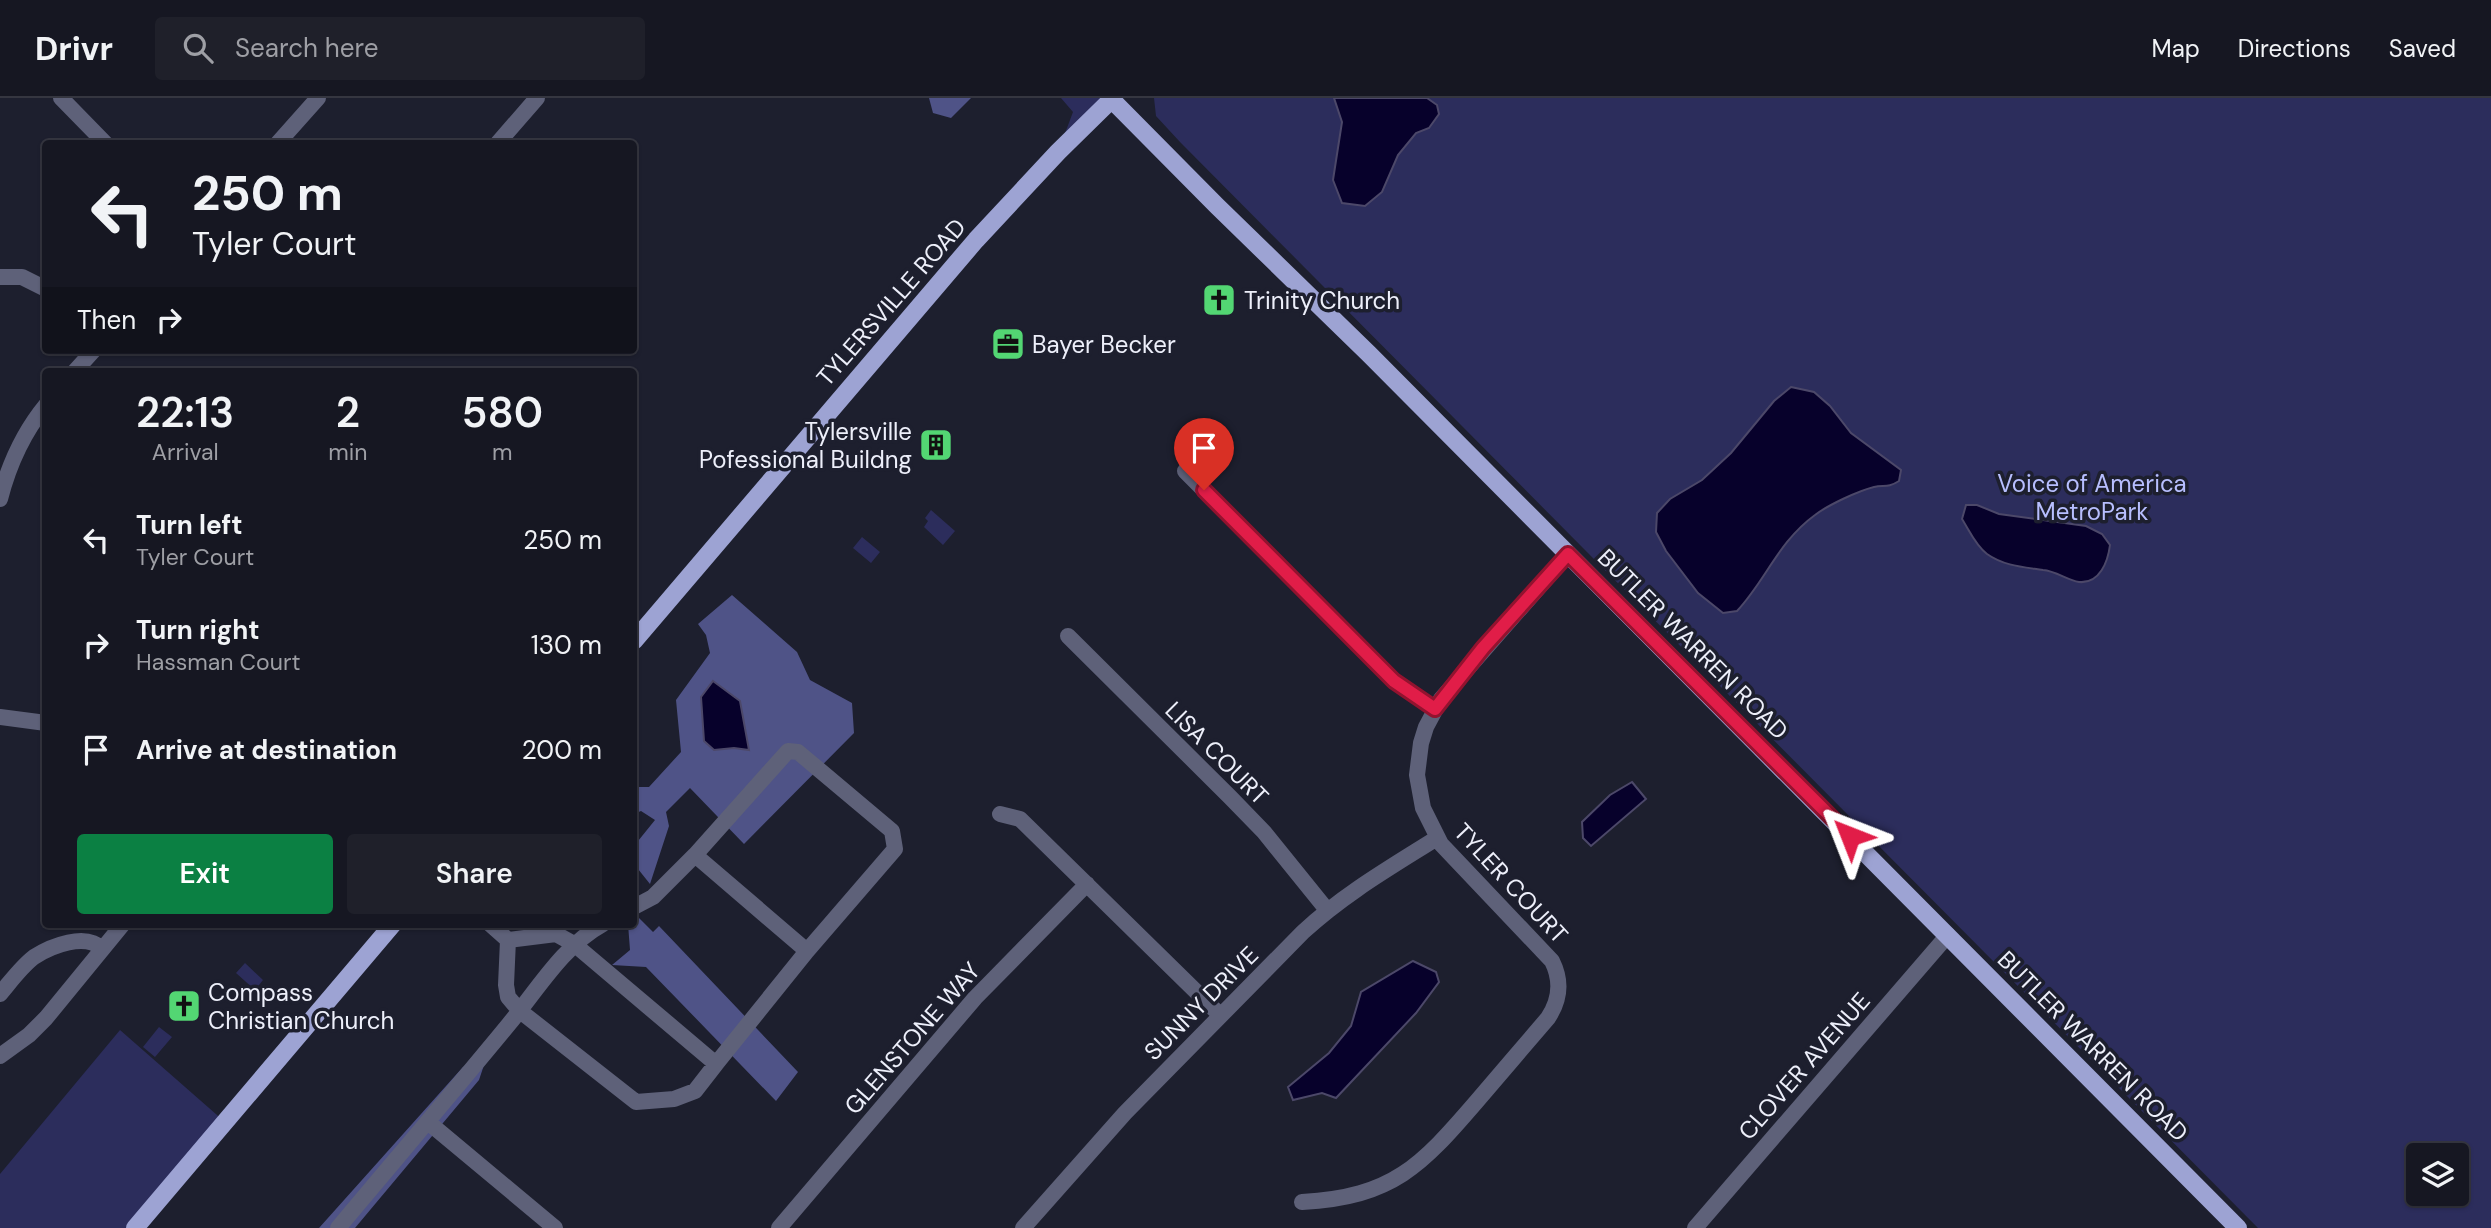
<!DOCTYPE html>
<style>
body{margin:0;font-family:"DM Sans",sans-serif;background:#1f202a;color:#f1f3f6;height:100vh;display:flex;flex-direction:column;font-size:26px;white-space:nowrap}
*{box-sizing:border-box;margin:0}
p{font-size:23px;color:#9e9fa5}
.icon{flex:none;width:38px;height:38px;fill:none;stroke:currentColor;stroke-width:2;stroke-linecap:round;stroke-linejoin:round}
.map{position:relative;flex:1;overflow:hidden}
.side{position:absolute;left:42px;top:270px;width:595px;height:560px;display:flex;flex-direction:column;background:#161722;border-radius:7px;box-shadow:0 2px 5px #0004,0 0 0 2px #353640}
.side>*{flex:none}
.guide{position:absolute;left:42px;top:42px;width:595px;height:214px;border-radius:7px;box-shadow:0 2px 5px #0004,0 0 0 2px #353640;background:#161722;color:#f1f3f6;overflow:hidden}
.controls{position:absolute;left:2406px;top:1045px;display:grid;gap:14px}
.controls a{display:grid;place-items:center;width:63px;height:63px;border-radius:7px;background:#161722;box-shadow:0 2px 5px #0004,0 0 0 2px #353640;font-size:35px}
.pin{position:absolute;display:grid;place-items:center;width:60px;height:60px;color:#fff;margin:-72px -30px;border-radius:50% 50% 50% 0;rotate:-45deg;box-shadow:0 0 7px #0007}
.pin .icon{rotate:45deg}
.me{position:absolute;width:77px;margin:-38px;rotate:315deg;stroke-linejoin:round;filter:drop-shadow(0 0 5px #0008)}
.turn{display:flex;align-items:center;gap:24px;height:147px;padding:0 35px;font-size:32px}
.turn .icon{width:91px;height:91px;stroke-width:2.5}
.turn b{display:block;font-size:49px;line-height:60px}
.then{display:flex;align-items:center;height:66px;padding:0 35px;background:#0003;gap:14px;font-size:26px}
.eta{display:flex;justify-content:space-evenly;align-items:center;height:119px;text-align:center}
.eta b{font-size:42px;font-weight:600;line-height:49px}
.button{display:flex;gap:14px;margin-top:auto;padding:14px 35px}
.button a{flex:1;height:80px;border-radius:7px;background:#0b8043;color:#fff;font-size:28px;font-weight:600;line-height:80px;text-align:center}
.button a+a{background:#1f202a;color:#f1f3f6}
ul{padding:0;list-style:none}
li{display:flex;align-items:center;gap:21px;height:105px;padding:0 35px}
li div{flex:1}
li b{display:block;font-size:26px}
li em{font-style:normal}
header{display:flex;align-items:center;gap:42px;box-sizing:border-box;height:98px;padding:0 35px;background:#161722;border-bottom:2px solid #353640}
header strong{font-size:33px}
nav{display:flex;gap:38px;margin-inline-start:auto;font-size:24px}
.search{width:490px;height:63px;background:#1f202a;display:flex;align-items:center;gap:18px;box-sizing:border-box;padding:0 24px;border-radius:7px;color:#9e9fa5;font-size:26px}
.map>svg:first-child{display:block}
.green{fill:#2c2d5c;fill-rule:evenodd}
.forest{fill:#4f5387}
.water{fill:#07012b;stroke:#4c4869;stroke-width:2}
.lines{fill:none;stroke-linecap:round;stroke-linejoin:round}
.minor{stroke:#5e6179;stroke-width:16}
.major{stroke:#9da3d3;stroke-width:18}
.route-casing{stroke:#92132f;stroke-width:18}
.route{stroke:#e11d48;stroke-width:12}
.labels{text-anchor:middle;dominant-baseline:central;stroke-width:7;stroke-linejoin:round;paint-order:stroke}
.poi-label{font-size:24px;fill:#edeffa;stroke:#1d1f2e;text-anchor:start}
.street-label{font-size:24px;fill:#edeffa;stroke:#1d1f2e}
.park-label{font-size:24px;fill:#b7befe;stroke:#1d1f2e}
</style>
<header>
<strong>Drivr</strong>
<div class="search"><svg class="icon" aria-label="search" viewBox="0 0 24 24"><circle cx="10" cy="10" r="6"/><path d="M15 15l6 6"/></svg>Search here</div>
<nav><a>Map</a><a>Directions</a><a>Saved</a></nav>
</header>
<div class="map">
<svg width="2491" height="1130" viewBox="0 0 2491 1130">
<rect width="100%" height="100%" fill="#1d1f2e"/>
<path class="green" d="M 1061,0 L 1110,0 L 1058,54 L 1073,14 Z
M 1154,0 L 2491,0 L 2491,1130 L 2258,1130 L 1180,44 L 1156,18 ZM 2418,1057 L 2457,1057 L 2457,1096 L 2418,1096 Z
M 931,412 L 955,433 L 943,447 L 924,429 L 928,423 L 925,420 Z
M 862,439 L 880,454 L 871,465 L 853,450 Z
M 245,865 L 263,882 L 255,892 L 236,875 Z
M 159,929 L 172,939 L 155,959 L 143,949 Z
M 120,932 L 225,1024 L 135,1130 L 0,1130 L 0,1076 Z"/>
<path class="forest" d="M 929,0 L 971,0 L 951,20 L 933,15 Z
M 732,497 L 797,554 L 810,582 L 852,605 L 854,635 L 744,746 L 690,690 L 666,714 L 669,728 L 650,786 L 634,766 L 634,748 L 655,722 L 641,713 L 634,716 L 634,689 L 649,689 L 681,654 L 676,602 L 710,555 L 706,537 L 698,526 Z
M 637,818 L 653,834 L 659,828 L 798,974 L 776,1003 L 646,869 L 612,867 L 630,852 L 628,826 L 634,826 L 634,820 Z
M 486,961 L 479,982 L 355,1130 L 319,1130 L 463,969 Z"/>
<path class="water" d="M 1334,0 L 1427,0 L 1437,7 L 1439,16 L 1429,30 L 1416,35 L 1398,57 L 1382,94 L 1365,108 L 1342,105 L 1333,82 L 1342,24 Z
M 1791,289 L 1814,294 L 1830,308 L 1851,335 L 1901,372 L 1899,383 C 1888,390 1885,387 1874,389 C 1858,393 1828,407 1815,417 C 1778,444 1766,482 1737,513 L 1723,515 L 1698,495 L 1666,453 L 1656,434 L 1657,415 L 1670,401 L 1702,382 L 1731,355 L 1774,303 Z
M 1966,407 L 1977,407 L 1999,416 L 2086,428 L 2102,436 L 2110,447 C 2108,463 2100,486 2079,484 C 2067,482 2056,473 2043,472 C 2023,469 2004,468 1987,456 C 1976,448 1969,432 1962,421 Z
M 713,583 L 740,603 L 749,652 L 734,650 L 714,652 L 704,643 L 701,599 Z
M 1632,684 L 1646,701 L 1591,748 L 1583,740 L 1582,724 L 1610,697 Z
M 1413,863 L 1436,874 L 1439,884 L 1416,915 L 1336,1000 L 1322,995 L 1293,1002 L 1288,989 L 1329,955 L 1351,928 L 1361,894 Z"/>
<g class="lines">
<path class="minor" d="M 61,0 L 106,46
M 277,46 L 318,0
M 497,46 L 537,0
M 0,179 L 22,179 L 46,191
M 75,273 L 94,252
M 1185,373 L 1394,583 L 1435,611
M 0,401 C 9,366 23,335 46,307
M 1068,538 L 1230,699 L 1264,734 L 1327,812
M 0,619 L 46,625
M 1000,716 L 1020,721 L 1220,917
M 695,757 L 788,653 L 798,654 L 892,733 L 895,751 L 807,853
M 634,809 L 653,799 L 695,757 L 807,853 L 716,966
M 490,826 L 508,842 L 556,836 L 574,846 L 716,966 L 695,993 L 674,1001 L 636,1004 L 520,913 L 508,899 L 506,887 L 508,842
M 0,896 C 11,883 21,869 34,859 C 51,848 86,834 102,851
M 0,958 L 29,937 L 46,920 L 123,826
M 428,1024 L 555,1130
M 1302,1104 C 1393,1099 1421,1068 1477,1003 C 1501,975 1524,948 1548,920 C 1560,902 1562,883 1552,863 L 1441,746 L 1423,710 L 1417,677 L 1421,645 L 1426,629 L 1441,601 L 1568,456
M 338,1130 C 395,1062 453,994 509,926 C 538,891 563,848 603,826
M 779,1130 L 975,900 L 1087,786
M 1023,1130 L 1125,1015 L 1303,834 C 1344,796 1391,769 1437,740
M 1695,1130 L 1948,837"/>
<path class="major" d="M 1110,0 L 1217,108 L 1369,256 L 2238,1130
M 634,543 L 976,142 L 1058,54 L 1113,0
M 135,1130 L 393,826"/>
</g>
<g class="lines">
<defs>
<path id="route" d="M 1204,392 L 1394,583 L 1435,611 L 1483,550 L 1568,456 L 1850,738"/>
</defs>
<use href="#route" class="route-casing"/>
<use href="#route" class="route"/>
</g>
<defs>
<symbol id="church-square" viewBox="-11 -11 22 22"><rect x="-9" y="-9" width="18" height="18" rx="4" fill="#53d673" stroke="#1d1f2e"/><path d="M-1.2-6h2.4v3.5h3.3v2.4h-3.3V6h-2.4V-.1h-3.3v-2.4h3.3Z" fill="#111"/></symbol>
<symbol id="office-square" viewBox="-11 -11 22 22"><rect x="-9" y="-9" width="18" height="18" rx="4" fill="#53d673" stroke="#1d1f2e"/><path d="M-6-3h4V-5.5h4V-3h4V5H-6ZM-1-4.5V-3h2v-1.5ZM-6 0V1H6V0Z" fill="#111"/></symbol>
<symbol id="building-square" viewBox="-11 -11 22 22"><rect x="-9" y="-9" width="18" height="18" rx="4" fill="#53d673" stroke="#1d1f2e"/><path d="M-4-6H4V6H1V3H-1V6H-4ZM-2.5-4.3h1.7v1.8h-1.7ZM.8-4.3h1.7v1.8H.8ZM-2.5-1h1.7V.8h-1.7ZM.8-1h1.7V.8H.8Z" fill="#111"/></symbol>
</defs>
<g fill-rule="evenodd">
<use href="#church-square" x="1200" y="183" width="38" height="38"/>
<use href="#office-square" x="989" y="227" width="38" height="38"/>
<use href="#building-square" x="917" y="328" width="38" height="38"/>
<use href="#church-square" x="165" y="889" width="38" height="38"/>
</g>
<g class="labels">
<g class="poi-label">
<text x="1244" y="202">Trinity Church</text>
<text x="1032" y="246">Bayer Becker</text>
<text x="912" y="333" text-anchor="end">Tylersville<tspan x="912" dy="28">Pofessional Buildng</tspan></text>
<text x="208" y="894">Compass<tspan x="208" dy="28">Christian Church</tspan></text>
</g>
<g class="street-label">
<text transform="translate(891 204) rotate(-49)">TYLERSVILLE ROAD</text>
<text transform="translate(1693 546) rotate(45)">BUTLER WARREN ROAD</text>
<text transform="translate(1217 655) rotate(45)">LISA COURT</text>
<text transform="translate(1511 785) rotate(47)">TYLER COURT</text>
<text transform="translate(1201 905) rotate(-45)">SUNNY DRIVE</text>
<text transform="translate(912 940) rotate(-49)">GLENSTONE WAY</text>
<text transform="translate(2093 948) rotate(45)">BUTLER WARREN ROAD</text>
<text transform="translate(1804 968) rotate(-49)">CLOVER AVENUE</text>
</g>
<g class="park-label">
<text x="2092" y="385">Voice of America<tspan x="2092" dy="28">MetroPark</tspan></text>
</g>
</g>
</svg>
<div class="controls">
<a><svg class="icon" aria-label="layers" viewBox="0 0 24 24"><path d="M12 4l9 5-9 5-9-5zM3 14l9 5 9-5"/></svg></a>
</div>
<div class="pin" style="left:1204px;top:392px;background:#d93025"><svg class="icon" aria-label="arrive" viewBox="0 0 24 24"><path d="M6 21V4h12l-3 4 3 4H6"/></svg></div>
<svg class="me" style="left:1850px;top:738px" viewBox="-20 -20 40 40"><path d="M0-17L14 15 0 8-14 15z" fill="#e11d48" stroke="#fff" stroke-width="4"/></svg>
<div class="guide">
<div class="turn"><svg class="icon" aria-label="left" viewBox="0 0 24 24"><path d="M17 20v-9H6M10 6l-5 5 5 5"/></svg><div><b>250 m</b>Tyler Court</div></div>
<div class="then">Then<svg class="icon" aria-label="right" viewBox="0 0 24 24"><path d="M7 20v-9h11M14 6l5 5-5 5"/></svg></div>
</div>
<section class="side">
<div class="eta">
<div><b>22:13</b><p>Arrival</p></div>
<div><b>2</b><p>min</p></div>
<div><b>580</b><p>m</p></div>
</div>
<ul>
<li><svg class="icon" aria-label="left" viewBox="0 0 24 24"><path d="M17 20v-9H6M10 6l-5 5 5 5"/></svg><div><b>Turn left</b><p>Tyler Court</p></div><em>250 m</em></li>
<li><svg class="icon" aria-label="right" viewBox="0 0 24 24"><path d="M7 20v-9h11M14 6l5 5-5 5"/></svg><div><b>Turn right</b><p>Hassman Court</p></div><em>130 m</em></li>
<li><svg class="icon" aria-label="arrive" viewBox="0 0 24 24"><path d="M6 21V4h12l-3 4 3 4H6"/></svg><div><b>Arrive at destination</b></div><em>200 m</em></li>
</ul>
<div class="button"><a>Exit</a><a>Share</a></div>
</section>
</div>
